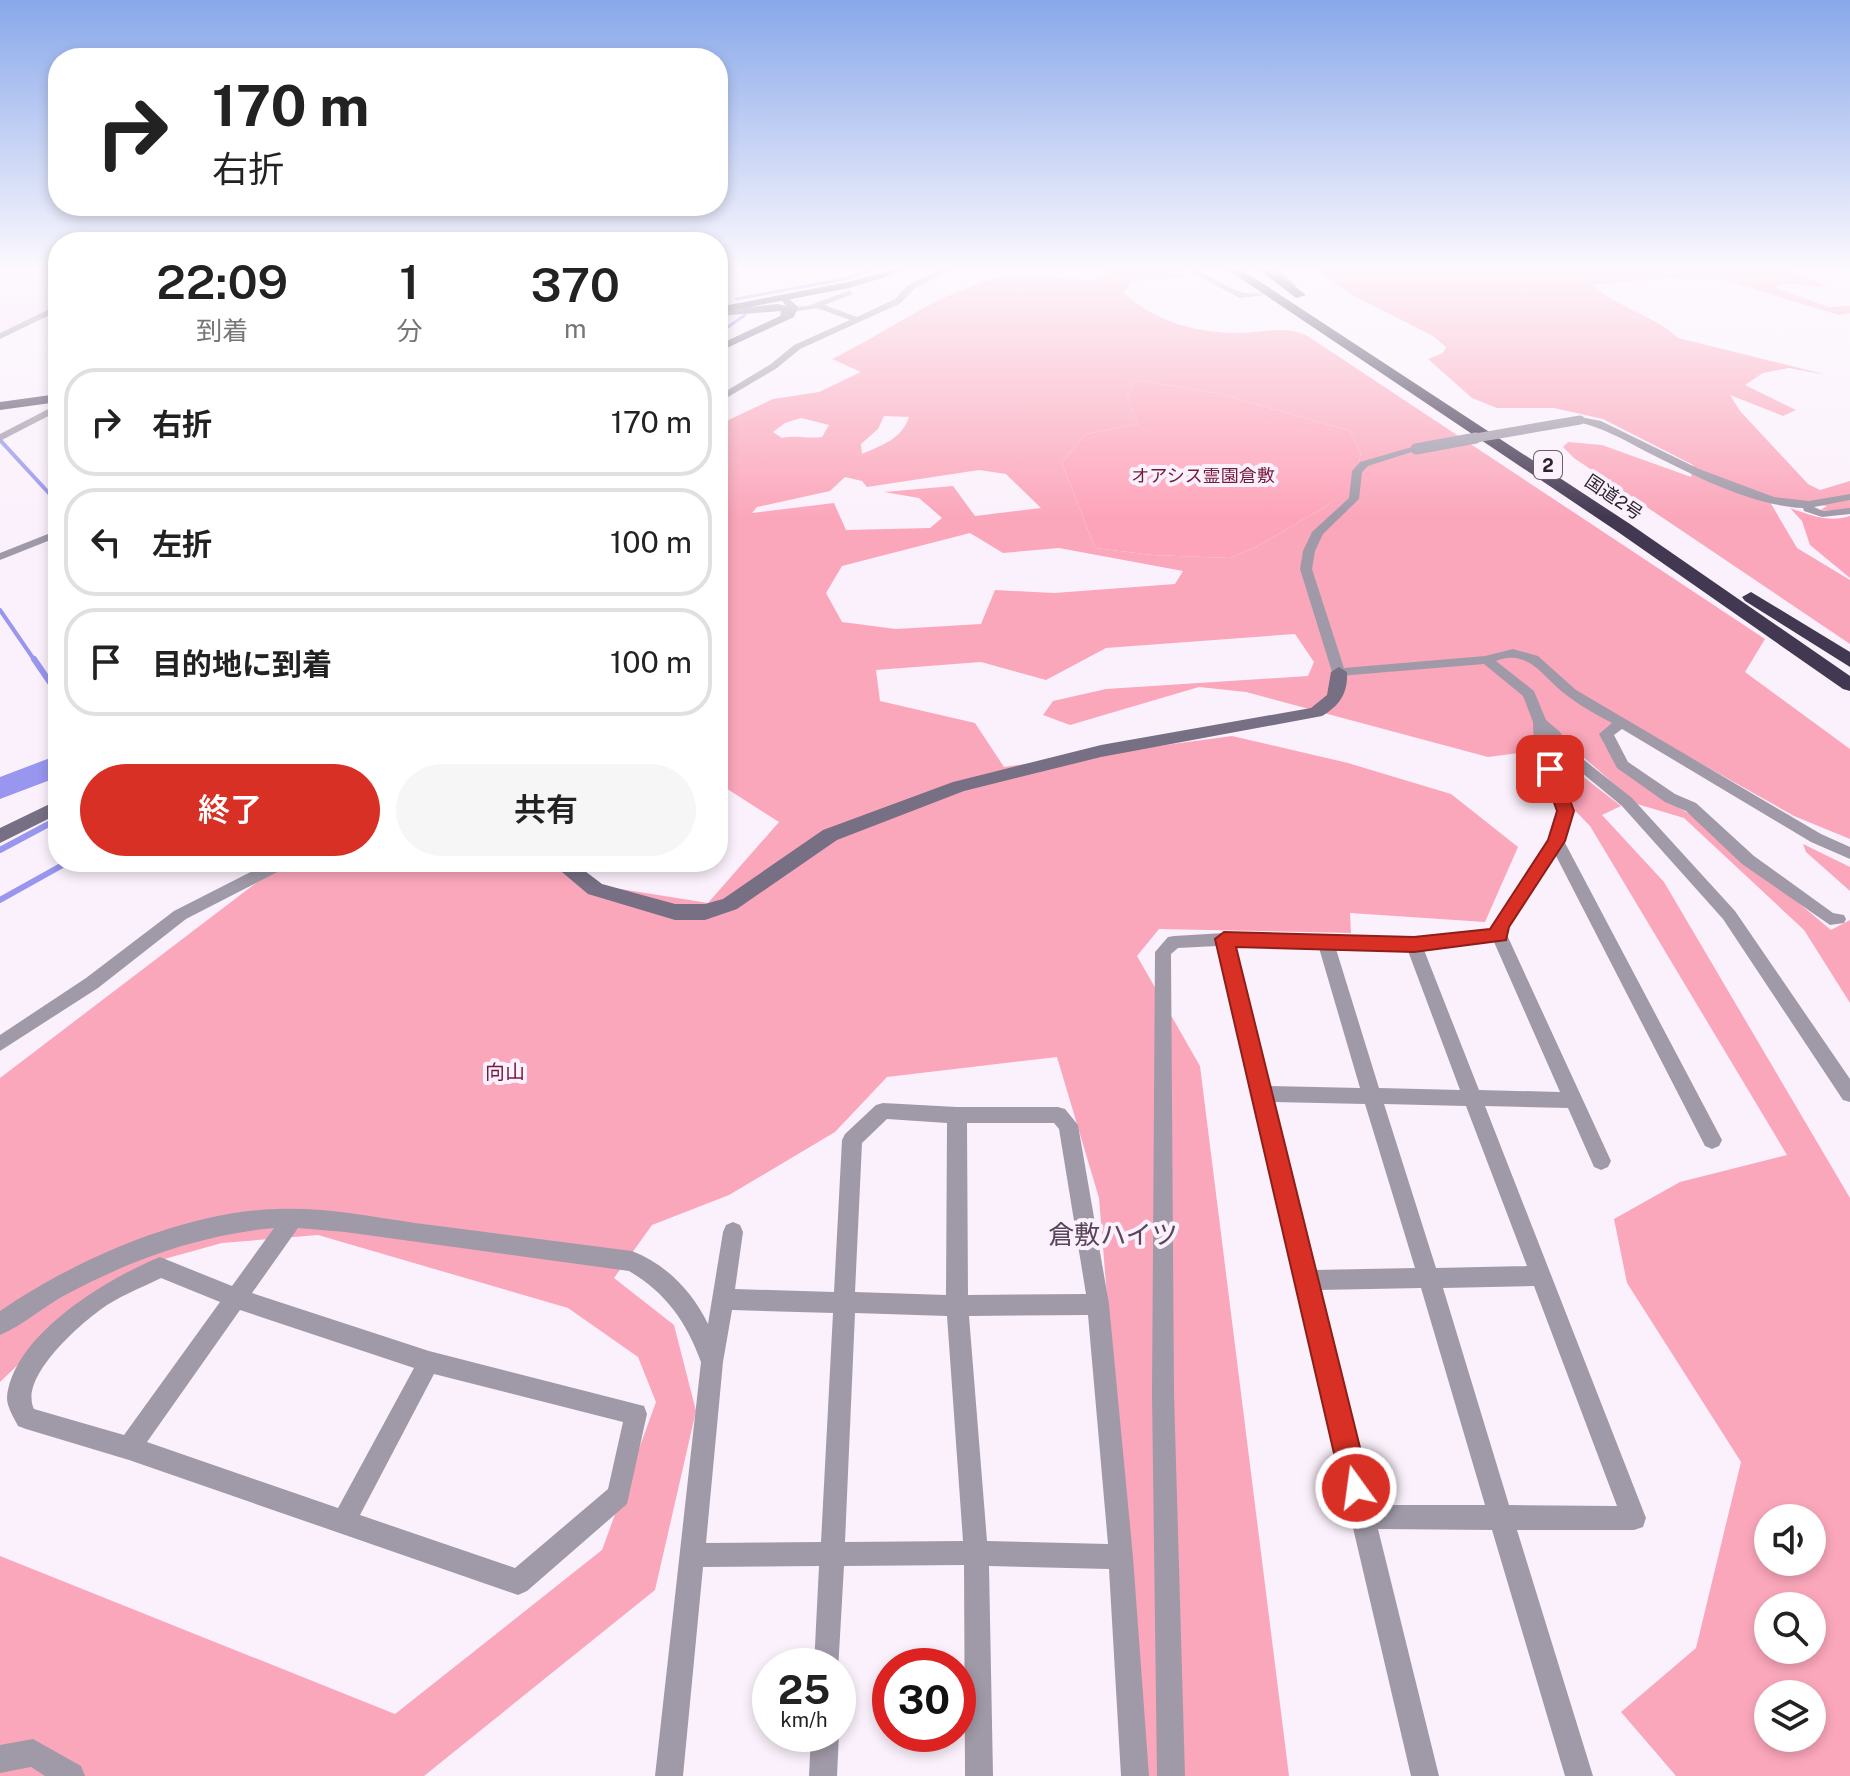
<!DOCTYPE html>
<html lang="ja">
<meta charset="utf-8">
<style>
body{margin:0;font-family:"Public Sans","Noto Sans JP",sans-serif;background:#f6f6f6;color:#222;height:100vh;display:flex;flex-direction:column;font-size:30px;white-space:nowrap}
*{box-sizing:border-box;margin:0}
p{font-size:26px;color:#767676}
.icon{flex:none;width:44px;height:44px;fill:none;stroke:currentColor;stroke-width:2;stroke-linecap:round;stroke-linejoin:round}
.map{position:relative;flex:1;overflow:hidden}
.sheet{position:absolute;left:48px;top:232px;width:680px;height:640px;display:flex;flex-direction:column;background:#fff;border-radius:32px;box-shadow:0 4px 12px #0003}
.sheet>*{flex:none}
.hud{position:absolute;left:48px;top:48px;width:680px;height:168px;border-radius:32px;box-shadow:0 4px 12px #0003;background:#fff;color:#222;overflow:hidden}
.buttons{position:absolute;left:1754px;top:1504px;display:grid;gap:16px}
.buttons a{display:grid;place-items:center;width:72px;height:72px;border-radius:50%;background:#fff;box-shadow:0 4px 12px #0003;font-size:40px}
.speed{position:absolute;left:752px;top:1648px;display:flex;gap:16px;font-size:40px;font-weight:700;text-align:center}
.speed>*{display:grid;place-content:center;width:104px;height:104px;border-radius:50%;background:#fff;box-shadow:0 4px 12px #0003;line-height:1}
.speed small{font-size:20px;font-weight:400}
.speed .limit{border:12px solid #d22;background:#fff;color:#111}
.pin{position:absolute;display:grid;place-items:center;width:68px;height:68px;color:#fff;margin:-34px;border-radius:16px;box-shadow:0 4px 12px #0006}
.me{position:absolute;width:88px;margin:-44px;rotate:346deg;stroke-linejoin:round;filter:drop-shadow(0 0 6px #0008)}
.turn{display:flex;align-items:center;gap:28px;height:168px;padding:0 32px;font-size:36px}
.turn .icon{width:104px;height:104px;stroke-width:2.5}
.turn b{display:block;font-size:56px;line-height:68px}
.eta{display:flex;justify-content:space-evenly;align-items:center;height:136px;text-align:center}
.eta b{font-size:48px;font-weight:600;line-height:56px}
.button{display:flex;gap:16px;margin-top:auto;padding:16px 32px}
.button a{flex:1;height:92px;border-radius:48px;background:#d93025;color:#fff;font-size:32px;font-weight:600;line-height:92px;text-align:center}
.button a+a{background:#f6f6f6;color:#222}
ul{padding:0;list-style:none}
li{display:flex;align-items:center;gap:24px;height:108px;margin:0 16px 12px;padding:0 16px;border:4px solid #e0e0e0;border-radius:32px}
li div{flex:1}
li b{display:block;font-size:30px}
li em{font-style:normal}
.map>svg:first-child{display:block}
.built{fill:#fae1fc}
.green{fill:#fea4ba}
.forest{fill:#fba7bb;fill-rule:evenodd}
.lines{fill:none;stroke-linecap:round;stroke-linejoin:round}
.stream-far2{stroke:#9896ee;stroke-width:3}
.stream-far1{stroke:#9896ee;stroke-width:4}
.stream{stroke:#9896ee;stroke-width:6}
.river{fill:#9896ee;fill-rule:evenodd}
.street{fill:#a09aa8;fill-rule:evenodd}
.secondary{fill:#776f83;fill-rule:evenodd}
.primary{fill:#5b5169;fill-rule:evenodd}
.highway{fill:#433852;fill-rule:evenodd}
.street-bridge-far1{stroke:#a09aa8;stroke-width:9}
.street-bridge{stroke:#a09aa8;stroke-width:11}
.route{fill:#d93025;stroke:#8d1f18;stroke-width:2}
.labels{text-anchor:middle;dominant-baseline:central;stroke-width:8;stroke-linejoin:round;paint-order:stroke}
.shield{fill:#fbf1fc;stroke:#69606a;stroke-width:2}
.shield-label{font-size:18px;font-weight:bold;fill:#2b222c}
.far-park-label{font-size:18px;fill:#731939;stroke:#fbf1fc}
.far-street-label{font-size:18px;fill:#2b222c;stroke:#fbf1fc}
.park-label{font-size:20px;fill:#731939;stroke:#fbf1fc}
.near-neighbourhood-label{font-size:26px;fill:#59445b;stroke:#fbf1fc}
</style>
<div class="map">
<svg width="1850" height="1776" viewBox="0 0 1850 1776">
<rect width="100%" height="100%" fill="#fbf1fc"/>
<path class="built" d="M 0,268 L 58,268 L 58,307 L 0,334 Z"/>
<path class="green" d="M 1134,380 L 1216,393 L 1350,431 L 1361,453 L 1357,471 L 1345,491 L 1328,505 L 1258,546 L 1230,558 L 1152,555 L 1095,548 L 1062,463 L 1086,434 L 1139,424 L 1127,399 Z
M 1790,508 C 1810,515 1829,523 1850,516 L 1850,578 L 1810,545 L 1802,521 Z"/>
<path class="forest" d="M 1128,268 L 1181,271 L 1185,277 L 1131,281 L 1124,293 C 1156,322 1196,333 1239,333 C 1266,333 1280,325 1306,335 L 1765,639 L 1745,672 L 1850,749 L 1850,839 L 1794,816 L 1627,722 L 1603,742 L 1629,776 L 1699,820 L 1831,930 L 1850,920 L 1850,1003 L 1804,930 L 1684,818 L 1637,804 L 1581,755 L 1551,752 L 1621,806 L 1602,815 L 1664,882 L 1850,1198 L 1850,1776 L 1676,1776 L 1621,1712 L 1696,1648 L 1741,1462 L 1627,1283 L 1614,1219 L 1680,1182 L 1787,1155 L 1590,826 L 1519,753 L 1488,757 L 1246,692 L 1199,687 L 1070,725 L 1043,715 L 1053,701 L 1106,689 L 1308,676 L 1314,662 L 1295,634 L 1106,648 L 1046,680 L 981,662 L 876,670 L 880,701 L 975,723 L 1004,767 L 1232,736 L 1348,763 L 1451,794 L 1518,847 L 1485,922 L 1350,913 L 1351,933 L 1159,929 L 1137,956 L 1200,1066 L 1289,1776 L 1146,1776 L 1099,1198 L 1057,1057 L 887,1077 L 835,1132 L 729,1195 L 652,1225 L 614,1278 L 674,1325 L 696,1411 L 655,1590 L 424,1776 L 0,1776 L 0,1556 L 395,1714 L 602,1550 L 656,1402 L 638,1357 L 568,1308 L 318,1235 L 222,1243 L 150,1263 L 76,1309 L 0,1382 L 0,1078 L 277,867 L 291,862 L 548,862 L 602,886 L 708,903 L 779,822 L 718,783 L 718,425 L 773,399 L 819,392 L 861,372 L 832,359 C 886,333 936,294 994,279 C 1028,270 1066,283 1100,279 L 1107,271 ZM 1134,380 L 1216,393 L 1350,431 L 1361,453 L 1357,471 L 1345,490 L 1328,505 L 1258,546 L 1230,558 L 1152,555 L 1095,548 L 1062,463 L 1086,434 L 1139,424 L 1127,399 ZM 884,416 L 909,417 C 902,439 882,445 862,454 L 861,444 L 878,429 ZM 801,418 L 829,425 L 822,437 C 808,439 796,435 782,438 L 773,432 L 785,423 ZM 979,470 L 1006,474 L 1041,508 L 975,516 L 953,486 L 884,492 L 919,498 L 942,518 L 930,528 L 846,530 L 834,503 L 752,513 L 757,507 L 830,491 L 845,477 L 862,481 L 867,487 ZM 970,533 L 1003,553 L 1059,548 L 1183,571 L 1175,584 L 1054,593 L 995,590 L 981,624 L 896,629 L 842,622 L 826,593 L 842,566 ZM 1768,1518 L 1812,1518 L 1812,1562 L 1768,1562 ZM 1768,1606 L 1812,1606 L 1812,1650 L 1768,1650 ZM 1768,1694 L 1812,1694 L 1812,1738 L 1768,1738 Z
M 1315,268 L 1790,268 L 1828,288 L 1788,283 L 1774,287 L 1828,307 L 1850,306 L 1850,313 L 1839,315 L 1723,280 L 1666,278 L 1593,285 C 1618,309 1653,314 1678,338 L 1827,375 L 1789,368 L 1763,373 L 1745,385 L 1796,410 L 1783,416 L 1730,395 L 1740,411 L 1808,484 L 1820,490 L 1850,481 L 1850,509 L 1819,511 L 1827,506 L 1781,499 L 1770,502 L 1797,548 L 1850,580 L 1850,644 L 1574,458 L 1563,447 L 1568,442 L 1602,445 L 1691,477 L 1693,465 L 1603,419 L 1554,408 L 1497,408 L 1472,398 L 1428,359 L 1443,353 L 1446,347 L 1433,336 L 1352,295 Z
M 1803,844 L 1850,867 L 1850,891 L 1806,852 Z"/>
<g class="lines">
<path class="stream-far2" d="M 736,299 L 845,279 L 877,268
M 718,334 L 745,315"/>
<path class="stream-far1" d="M 0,440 L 58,503
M 0,610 L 35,661"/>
<path class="stream" d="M 34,659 L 58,694
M 0,850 L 58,819
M 0,900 L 68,862"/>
<path class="river" d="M 58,755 L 58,777 L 0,799 L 0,777 Z"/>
<path class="street" d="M 718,268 L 723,268 L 718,271 Z
M 943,268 L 954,268 L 914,289 L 901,303 L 800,349 L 777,368 L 718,403 L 718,396 L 771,364 L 794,345 L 850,320 L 817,308 L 793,312 L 789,309 L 790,307 L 808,306 L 850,290 L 853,294 L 824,305 L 857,317 L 895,299 L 908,285 Z
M 1183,268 C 1207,268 1223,289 1245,293 C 1252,295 1257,292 1264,295 L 1240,298 Z
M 1269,268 L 1278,268 L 1296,285 L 1292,289 L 1286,289 L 1287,285 Z
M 58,305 L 58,311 L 0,339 L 0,333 Z
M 58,404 L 58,411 L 0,441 L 0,434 Z
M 1580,417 L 1601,421 L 1699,469 L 1774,497 L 1809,501 L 1850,494 L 1850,500 L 1814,507 L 1823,511 L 1850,508 L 1850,514 L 1822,517 L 1804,511 L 1803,508 C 1748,505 1694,475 1645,451 C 1622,439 1602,427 1577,422 L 1575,420 Z
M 1412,447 L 1421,449 L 1368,466 L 1362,472 L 1359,499 L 1323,534 L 1315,551 L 1312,569 L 1344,668 L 1485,656 L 1513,649 L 1538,656 L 1576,690 L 1821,834 L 1850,847 L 1850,859 L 1811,842 L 1622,729 L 1614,735 L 1628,762 L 1675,794 L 1696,803 L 1754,856 L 1833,913 L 1844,915 L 1846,919 L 1844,923 L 1830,925 L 1742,864 L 1686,811 L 1665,802 L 1617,768 L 1599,734 L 1612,723 C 1597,715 1582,707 1569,697 C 1545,681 1530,647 1496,661 L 1534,691 L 1546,720 L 1560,732 L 1574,752 L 1632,798 L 1735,911 L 1850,1079 L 1850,1102 L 1843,1100 L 1723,919 L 1622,806 L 1564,758 L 1547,736 C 1549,763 1571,783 1572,810 C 1573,819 1566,832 1564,841 L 1722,1140 L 1719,1146 L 1712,1149 L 1705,1146 L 1555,854 L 1508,927 L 1507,935 L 1611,1161 L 1608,1167 L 1601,1170 L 1594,1167 L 1568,1108 L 1485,1106 L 1646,1518 L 1643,1527 L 1634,1530 L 1517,1530 L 1593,1776 L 1565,1776 L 1492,1530 L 1378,1529 L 1439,1776 L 1411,1776 L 1217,946 L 1178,948 L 1171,954 L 1174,1393 L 1185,1776 L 1157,1776 L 1152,1393 L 1155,952 L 1168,937 L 1174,936 L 1224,933 L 1414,939 L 1491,930 L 1549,840 L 1558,811 L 1552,787 L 1534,750 L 1533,722 L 1523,696 L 1484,664 L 1339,676 L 1332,672 L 1300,569 L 1303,551 L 1312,532 L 1349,498 L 1352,471 L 1360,462 ZM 1494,942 L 1560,1092 L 1479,1090 L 1424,950 ZM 1234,946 L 1319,948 L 1360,1088 L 1269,1086 ZM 1336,949 L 1408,951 L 1460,1090 L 1379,1088 ZM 1273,1102 L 1365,1104 L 1415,1268 L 1314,1270 ZM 1384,1104 L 1466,1106 L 1527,1266 L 1436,1268 ZM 1534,1286 L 1617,1506 L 1509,1505 L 1443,1288 ZM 1421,1288 L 1485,1505 L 1372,1505 L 1319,1290 Z
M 58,530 L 58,537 L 0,560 L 0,553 Z
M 270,862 L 291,862 L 289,866 L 186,919 L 98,988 L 0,1051 L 0,1035 L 86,978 L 174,911 Z
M 883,1103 L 957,1107 L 1058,1107 L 1065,1109 L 1078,1125 L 1109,1304 L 1133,1557 L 1149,1776 L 1121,1776 L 1109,1569 L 989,1566 L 993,1776 L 965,1776 L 964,1565 L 844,1566 L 838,1671 L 838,1666 L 814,1666 L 819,1566 L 703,1567 L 683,1776 L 655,1776 L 701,1362 C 686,1321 666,1293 629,1271 L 345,1232 L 298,1228 L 252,1293 L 429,1351 L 644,1406 L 647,1414 L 627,1504 L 527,1591 L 518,1595 L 129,1460 L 26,1429 L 18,1426 C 14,1418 7,1407 7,1398 C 12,1335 108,1278 160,1257 L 232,1286 L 274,1228 C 201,1235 133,1259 69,1293 C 45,1305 24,1325 0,1335 L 0,1311 C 76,1259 184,1212 276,1209 C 323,1207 369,1216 415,1223 C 487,1232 560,1242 632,1251 C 667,1265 692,1291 708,1324 L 723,1232 L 726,1225 L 733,1222 L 740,1225 L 743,1232 L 735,1289 L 834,1292 L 842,1140 L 845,1134 L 876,1105 ZM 887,1119 L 947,1123 L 946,1295 L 855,1292 L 862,1143 ZM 967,1123 L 1054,1123 L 1059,1129 L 1086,1294 L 968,1295 ZM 161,1278 L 220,1302 L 124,1435 L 34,1409 C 19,1378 77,1327 100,1310 C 117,1297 141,1288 161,1278 ZM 240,1310 L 414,1368 L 338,1508 L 147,1442 ZM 732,1310 L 833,1313 L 821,1542 L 706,1543 L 723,1362 ZM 855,1313 L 947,1316 L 963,1541 L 845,1542 ZM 1088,1315 L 1108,1544 L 987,1541 L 969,1316 ZM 434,1374 L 623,1422 L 608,1489 L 515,1568 L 360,1515 Z
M 838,1733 L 839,1734 L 837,1776 L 809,1776 L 811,1734 Z
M 33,1739 L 81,1766 L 85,1776 L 45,1776 L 31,1767 L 0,1773 L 0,1745 Z"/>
<path class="secondary" d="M 785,295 L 798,307 L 794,317 L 718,352 L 718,345 L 780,316 L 781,311 L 718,316 L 718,310 L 778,304 L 786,306 L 780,298 Z
M 1339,667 L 1347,672 C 1348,693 1340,705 1322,716 L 1101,757 L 964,791 L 837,840 L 737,909 L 705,920 L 675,920 L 588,894 L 550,862 L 573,862 L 602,884 L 675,904 L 705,904 L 723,899 L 823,830 L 953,782 L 1101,745 L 1311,708 L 1327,695 L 1331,672 Z
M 58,800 L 58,814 L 0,843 L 0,828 Z"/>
<path class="primary" d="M 898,268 L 915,268 L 849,288 L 718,313 L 718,307 L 848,282 Z
M 58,394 L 58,402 L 0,410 L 0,402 Z"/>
<path class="highway" d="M 1225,268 L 1239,268 L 1630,524 L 1850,676 L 1850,691 L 1843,689 L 1618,532 Z
M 1257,268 L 1271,268 L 1306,295 L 1296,298 Z
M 1751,592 L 1850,652 L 1850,667 L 1745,601 L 1742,597 Z"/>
<path class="street-bridge-far1" d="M 1464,440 L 1580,420"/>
<path class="street-bridge" d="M 1416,449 L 1476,438"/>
</g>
<linearGradient id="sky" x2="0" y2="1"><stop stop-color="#88a8ea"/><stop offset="0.52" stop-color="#fdf9fe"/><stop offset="1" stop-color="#fdf9fe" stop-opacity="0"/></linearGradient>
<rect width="1850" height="517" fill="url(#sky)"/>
<path class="route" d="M 1550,764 L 1558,769 L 1574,811 L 1565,841 L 1509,927 L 1506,940 L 1414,952 L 1236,947 L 1370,1488 L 1366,1497 L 1356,1501 L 1346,1497 L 1342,1488 L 1215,939 L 1224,932 L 1414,937 L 1490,929 L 1548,840 L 1557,811 L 1542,769 Z"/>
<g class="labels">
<rect class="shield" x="1534" y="451" width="28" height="28" rx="6"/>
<g class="shield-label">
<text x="1548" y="465">2</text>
</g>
<g class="far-park-label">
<text x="1203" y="475">オアシス霊園倉敷</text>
</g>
<g class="far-street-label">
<text transform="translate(1614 497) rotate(34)">国道2号</text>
</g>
<g class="park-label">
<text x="505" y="1072">向山</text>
</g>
<g class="near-neighbourhood-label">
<text x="1113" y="1234">倉敷ハイツ</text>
</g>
</g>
</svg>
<div class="buttons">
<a><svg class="icon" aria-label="sound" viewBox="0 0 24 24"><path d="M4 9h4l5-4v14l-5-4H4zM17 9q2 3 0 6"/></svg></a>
<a><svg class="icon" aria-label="search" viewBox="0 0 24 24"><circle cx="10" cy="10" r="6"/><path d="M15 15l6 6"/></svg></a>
<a><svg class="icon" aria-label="layers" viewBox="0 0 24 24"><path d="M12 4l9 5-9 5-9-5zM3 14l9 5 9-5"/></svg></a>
</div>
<div class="speed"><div>25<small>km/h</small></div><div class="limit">30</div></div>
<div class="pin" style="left:1550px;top:769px;background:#d93025"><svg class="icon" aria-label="arrive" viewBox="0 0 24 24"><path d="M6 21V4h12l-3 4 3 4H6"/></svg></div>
<svg class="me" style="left:1356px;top:1488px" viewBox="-20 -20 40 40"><circle r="17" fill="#d93025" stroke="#fff" stroke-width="3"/><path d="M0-11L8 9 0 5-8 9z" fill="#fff"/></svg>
<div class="hud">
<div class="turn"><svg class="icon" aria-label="right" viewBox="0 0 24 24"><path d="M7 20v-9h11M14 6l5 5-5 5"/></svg><div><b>170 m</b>右折</div></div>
</div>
<section class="sheet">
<div class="eta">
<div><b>22:09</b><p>到着</p></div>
<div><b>1</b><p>分</p></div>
<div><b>370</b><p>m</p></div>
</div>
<ul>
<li><svg class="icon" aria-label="right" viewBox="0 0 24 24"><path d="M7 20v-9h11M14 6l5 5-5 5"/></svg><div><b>右折</b></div><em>170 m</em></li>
<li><svg class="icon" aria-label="left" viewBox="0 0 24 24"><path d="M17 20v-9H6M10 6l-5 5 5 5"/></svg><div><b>左折</b></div><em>100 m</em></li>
<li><svg class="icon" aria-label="arrive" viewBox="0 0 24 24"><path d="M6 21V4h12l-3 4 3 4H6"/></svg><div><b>目的地に到着</b></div><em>100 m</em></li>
</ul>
<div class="button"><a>終了</a><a>共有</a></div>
</section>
</div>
